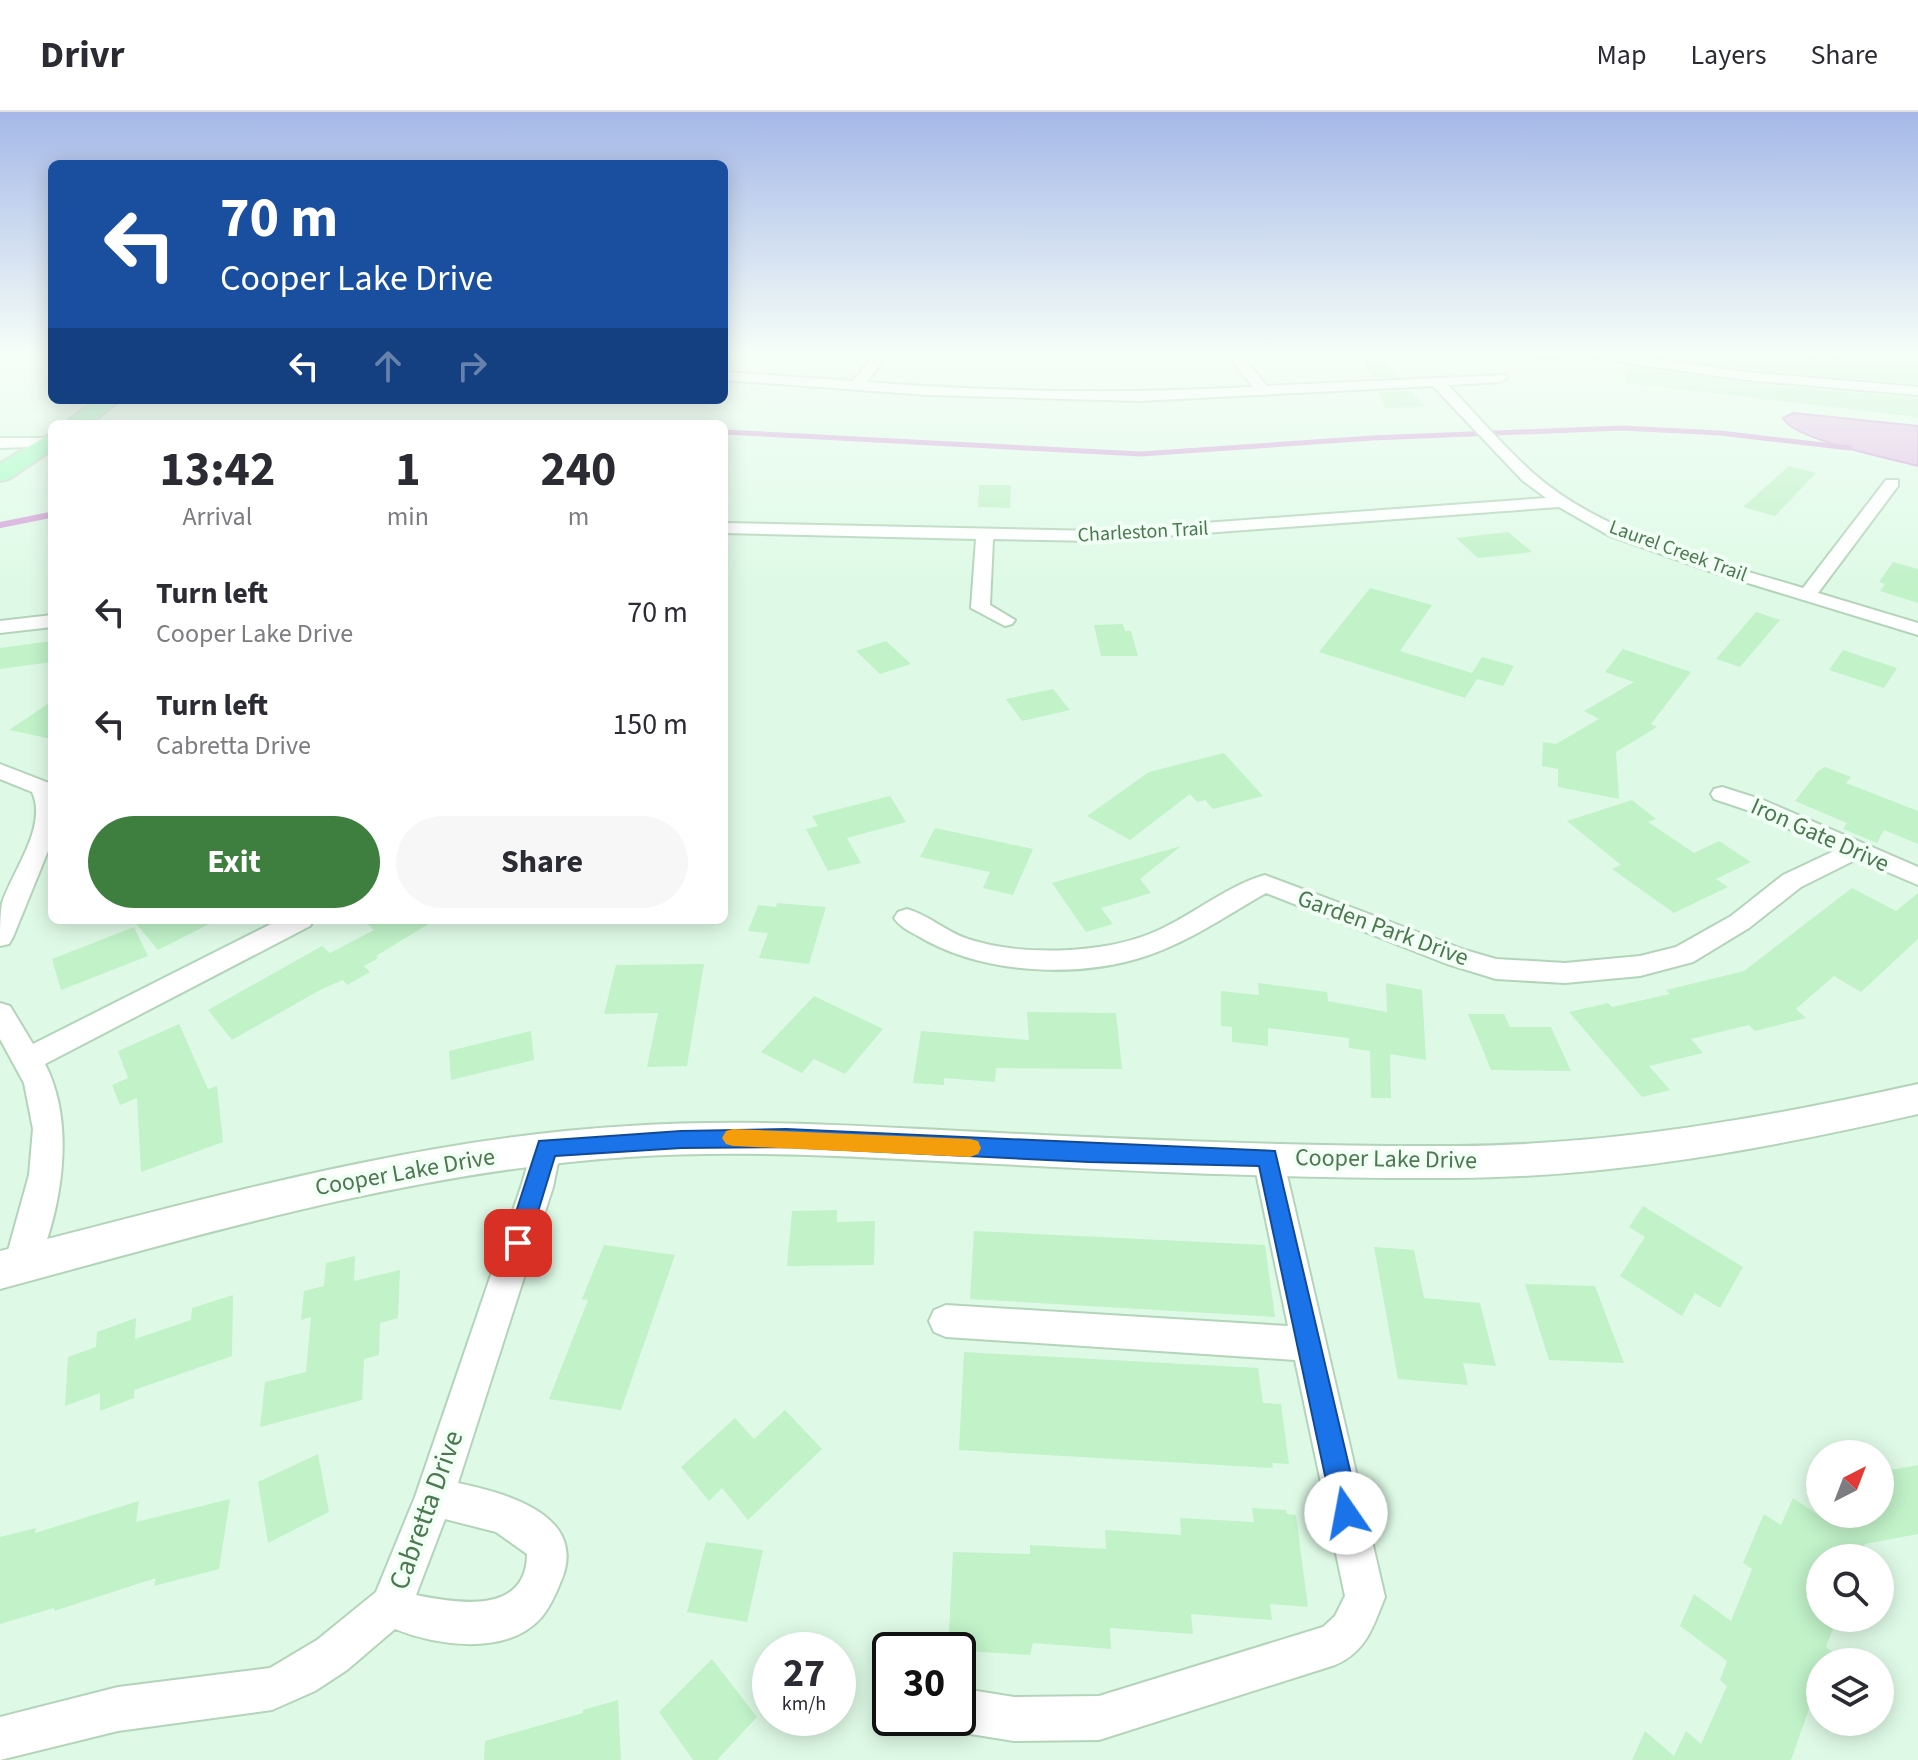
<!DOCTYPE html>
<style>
body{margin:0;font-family:"Source Sans 3",sans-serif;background:#f7f7f7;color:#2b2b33;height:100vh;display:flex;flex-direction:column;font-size:30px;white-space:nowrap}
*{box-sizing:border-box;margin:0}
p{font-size:26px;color:#7c7c81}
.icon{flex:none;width:44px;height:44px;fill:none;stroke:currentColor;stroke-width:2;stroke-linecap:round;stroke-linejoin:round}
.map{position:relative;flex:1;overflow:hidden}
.panel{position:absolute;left:48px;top:308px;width:680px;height:504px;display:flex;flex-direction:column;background:#fff;border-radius:12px;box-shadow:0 4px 20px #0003}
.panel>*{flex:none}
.guide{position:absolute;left:48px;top:48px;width:680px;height:244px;border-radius:12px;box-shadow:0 4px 20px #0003;background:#1a4fa0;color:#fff;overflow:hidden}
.needle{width:52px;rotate:42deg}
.buttons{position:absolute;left:1806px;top:1328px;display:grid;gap:16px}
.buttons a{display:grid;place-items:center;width:88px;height:88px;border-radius:50%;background:#fff;box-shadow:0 4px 20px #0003;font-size:40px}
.speed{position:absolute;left:752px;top:1520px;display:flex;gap:16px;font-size:40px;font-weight:700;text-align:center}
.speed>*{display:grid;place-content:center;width:104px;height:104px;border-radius:50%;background:#fff;box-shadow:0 4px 20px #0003;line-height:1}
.speed small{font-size:20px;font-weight:400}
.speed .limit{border:4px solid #111;border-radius:12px;background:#fff;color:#111}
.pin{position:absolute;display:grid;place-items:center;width:68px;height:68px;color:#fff;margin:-34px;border-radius:16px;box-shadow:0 4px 12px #0006}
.me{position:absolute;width:88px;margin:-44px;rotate:348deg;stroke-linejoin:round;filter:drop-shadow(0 0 6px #0008)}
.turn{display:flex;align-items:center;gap:28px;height:168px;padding:0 40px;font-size:36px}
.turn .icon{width:104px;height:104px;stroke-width:2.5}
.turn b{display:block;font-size:56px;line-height:68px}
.lanes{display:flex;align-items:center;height:76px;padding:0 40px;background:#0003;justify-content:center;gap:40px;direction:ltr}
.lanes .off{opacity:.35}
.eta{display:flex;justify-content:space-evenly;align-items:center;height:136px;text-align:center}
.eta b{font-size:48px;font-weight:700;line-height:56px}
.primary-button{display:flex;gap:16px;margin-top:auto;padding:16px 40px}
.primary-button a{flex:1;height:92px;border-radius:48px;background:#3e7f40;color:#fff;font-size:32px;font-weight:700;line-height:92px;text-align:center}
.primary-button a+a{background:#f7f7f7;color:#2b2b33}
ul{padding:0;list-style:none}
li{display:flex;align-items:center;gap:24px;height:112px;padding:0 40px}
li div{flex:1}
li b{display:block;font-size:30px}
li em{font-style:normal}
header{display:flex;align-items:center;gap:48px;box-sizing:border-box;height:112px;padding:0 40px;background:#fff;border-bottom:2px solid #e1e1e2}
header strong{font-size:38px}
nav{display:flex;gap:44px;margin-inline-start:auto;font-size:28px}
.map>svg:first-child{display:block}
.residential{fill:#defae6;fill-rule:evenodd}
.water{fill:#e2bde7;stroke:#d3a3d9;stroke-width:2}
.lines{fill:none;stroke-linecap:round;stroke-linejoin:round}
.stream-far1{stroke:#d3a3d9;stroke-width:5}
.stream{stroke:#d3a3d9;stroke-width:6}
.building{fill:#c1f2c8}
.minor-casing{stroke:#b4d4ba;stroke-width:4}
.tertiary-casing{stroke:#b4d4ba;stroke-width:4}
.primary-casing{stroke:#cdd9ce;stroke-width:4}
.minor{fill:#fff;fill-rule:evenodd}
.tertiary{fill:#fff;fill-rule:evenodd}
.primary{fill:#a3fbc2;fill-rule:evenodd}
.route{fill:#1a73e8;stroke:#114b97;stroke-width:2}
.slow{fill:#f59e0b}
.labels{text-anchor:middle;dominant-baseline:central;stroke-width:8;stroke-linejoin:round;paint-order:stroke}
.far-street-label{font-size:20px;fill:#4c7850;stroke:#f1fff5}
.street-label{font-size:24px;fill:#4c7850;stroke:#f1fff5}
.near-street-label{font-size:28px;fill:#4c7850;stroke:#f1fff5}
</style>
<header>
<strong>Drivr</strong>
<nav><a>Map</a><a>Layers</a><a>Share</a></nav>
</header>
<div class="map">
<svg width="1918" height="1648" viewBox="0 0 1918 1648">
<rect width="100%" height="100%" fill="#eafdf0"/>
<path class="residential" d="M 0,241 L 52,241 L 52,288 L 724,288 L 724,241 L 1918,241 L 1918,1648 L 0,1648 ZM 52,312 L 724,312 L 724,808 L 52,808 ZM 1820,1342 L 1880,1342 L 1880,1402 L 1820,1402 ZM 1820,1446 L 1880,1446 L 1880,1506 L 1820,1506 ZM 770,1538 L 838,1538 L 838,1606 L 770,1606 ZM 890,1538 L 958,1538 L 958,1606 L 890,1606 ZM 1820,1550 L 1880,1550 L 1880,1610 L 1820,1610 Z"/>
<path class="water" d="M 1793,301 L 1918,314 L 1918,354 C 1893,347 1791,327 1783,306 Z"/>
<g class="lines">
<path class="stream-far1" d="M 724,320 L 1141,342 L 1372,326 L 1622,316 L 1720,321 L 1850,336
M 40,405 L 52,403"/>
<path class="stream" d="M 0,413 L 50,403"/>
</g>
<path class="building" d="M 1361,241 L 1377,241 L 1399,265 L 1372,266 Z
M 1631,241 L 1775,241 L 1826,247 L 1824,244 L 1918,252 L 1918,272 L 1745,257 Z
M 1626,253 L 1745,271 L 1918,286 L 1918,305 L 1627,271 Z
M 1411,278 L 1426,295 L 1385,296 L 1378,280 Z
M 1789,354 L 1816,361 L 1775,404 L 1743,395 Z
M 979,373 L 1011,373 L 1010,396 L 978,395 Z
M 1508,420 L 1532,440 L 1478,446 L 1456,426 Z
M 1893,450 L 1918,457 L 1918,491 L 1880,479 L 1885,472 L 1879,470 Z
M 1370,476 L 1432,493 L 1400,539 L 1472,561 L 1482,545 L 1514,554 L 1503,574 L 1477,567 L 1465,586 L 1319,540 Z
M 1756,500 L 1780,508 L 1740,555 L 1716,547 Z
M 1123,512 L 1125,519 L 1131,519 L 1138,544 L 1101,544 L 1094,513 Z
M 52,529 L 52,550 L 0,557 L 0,536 Z
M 886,529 L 911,552 L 880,562 L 856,539 Z
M 1623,537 L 1691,560 L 1651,612 L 1657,615 L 1616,640 L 1619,687 L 1558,675 L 1558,657 L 1542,654 L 1543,630 L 1556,632 L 1599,607 L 1584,599 L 1634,570 L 1605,560 Z
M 1843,538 L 1897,556 L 1884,576 L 1829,558 Z
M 1053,577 L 1070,598 L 1022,609 L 1006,587 Z
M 52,589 L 52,627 L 9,618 Z
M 1224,641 L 1263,684 L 1213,697 L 1205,688 L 1197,690 L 1190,682 L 1130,728 L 1087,704 L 1149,660 Z
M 1825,655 L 1851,665 L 1846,671 L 1918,699 L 1918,732 L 1884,718 L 1877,731 L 1843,717 L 1847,711 L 1795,689 L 1818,659 Z
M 890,684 L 906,710 L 847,726 L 861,751 L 828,759 L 806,717 L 818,714 L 812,704 Z
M 1632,688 L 1656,707 L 1648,710 L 1694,741 L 1719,729 L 1751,750 L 1716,767 L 1728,775 L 1674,801 L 1612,757 L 1621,753 L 1567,709 Z
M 935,716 L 1033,737 L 1013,783 L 983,776 L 990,760 L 920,745 Z
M 1181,734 L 1140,767 L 1151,781 L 1101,796 L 1113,812 L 1086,820 L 1052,771 Z
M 1852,776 L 1896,799 L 1918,781 L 1918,827 L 1861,880 L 1834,864 L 1796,897 L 1806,906 L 1755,919 L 1749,913 L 1691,927 L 1703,941 L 1649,954 L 1670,978 L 1642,985 L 1569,900 L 1608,891 L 1612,895 L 1670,882 L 1666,878 L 1744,859 Z
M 777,791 L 826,795 L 809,852 L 759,846 L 768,821 L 748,819 L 758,793 L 776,795 Z
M 133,808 L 217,808 L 158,838 Z
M 363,808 L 435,808 L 376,844 L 378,846 L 364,854 L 370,860 L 347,873 L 343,868 L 320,878 L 232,928 L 208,898 L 322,834 L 330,841 L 374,818 Z
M 134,815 L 148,844 L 61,878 L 52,847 Z
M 704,852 L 687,954 L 647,955 L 658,901 L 604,902 L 616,853 Z
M 1258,871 L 1327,880 L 1328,889 L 1387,900 L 1386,871 L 1422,878 L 1426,948 L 1390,942 L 1391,986 L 1371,986 L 1370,939 L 1349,936 L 1349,926 L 1268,916 L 1268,934 L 1232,930 L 1232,915 L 1221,914 L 1221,879 L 1259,883 Z
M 814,884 L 883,917 L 845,962 L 814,947 L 802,961 L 761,940 Z
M 1027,900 L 1116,901 L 1122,957 L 996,956 L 995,970 L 944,966 L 944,973 L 913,971 L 921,919 L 1029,928 Z
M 1468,902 L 1504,902 L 1510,915 L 1551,915 L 1571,959 L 1491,958 Z
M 179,912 L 208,977 L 217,974 L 223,1030 L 141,1060 L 137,986 L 120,993 L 112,973 L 128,966 L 118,939 Z
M 531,919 L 534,948 L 451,968 L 449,939 Z
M 1643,1094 L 1743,1155 L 1720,1196 L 1695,1181 L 1682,1204 L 1620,1164 L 1645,1125 L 1629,1115 Z
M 837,1098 L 837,1110 L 875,1109 L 874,1153 L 787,1154 L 792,1099 Z
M 974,1119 L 1265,1133 L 1275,1205 L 970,1187 Z
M 604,1133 L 675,1143 L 621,1298 L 549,1287 L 588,1188 L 582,1187 Z
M 1374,1135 L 1414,1138 L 1424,1186 L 1480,1191 L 1496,1254 L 1463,1251 L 1468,1273 L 1398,1267 Z
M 355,1144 L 354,1169 L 400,1158 L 398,1206 L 380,1211 L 379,1243 L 364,1247 L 362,1288 L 260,1315 L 265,1270 L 306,1260 L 311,1205 L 301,1208 L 304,1179 L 324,1174 L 326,1151 Z
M 1525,1172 L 1595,1174 L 1624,1251 L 1549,1248 Z
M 233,1183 L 232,1244 L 134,1278 L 134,1286 L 100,1299 L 100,1281 L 65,1294 L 68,1245 L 96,1235 L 97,1220 L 136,1206 L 135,1227 L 191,1208 L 192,1196 Z
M 964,1240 L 1258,1256 L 1263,1291 L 1281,1292 L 1289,1352 L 1272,1351 L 1273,1356 L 959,1338 Z
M 785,1298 L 822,1337 L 748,1408 L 722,1376 L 709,1389 L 681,1355 L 735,1306 L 754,1327 Z
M 318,1342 L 329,1400 L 268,1431 L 258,1370 Z
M 1918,1353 L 1918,1422 L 1865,1432 L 1860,1446 L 1820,1446 L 1820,1506 L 1837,1506 L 1826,1535 L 1847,1550 L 1820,1550 L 1820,1566 L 1791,1648 L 1632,1648 L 1645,1619 L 1674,1644 L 1686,1619 L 1701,1632 L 1727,1574 L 1720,1568 L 1727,1549 L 1680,1514 L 1694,1482 L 1731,1509 L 1752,1457 L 1743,1451 L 1764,1402 L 1781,1413 L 1793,1386 L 1817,1402 L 1880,1402 L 1880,1360 Z
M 230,1387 L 219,1457 L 154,1474 L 156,1466 L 54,1499 L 54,1496 L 0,1512 L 0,1425 L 36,1416 L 35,1421 L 139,1389 L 136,1410 Z
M 1252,1396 L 1286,1398 L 1287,1402 L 1296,1403 L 1308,1495 L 1270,1492 L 1272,1508 L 1191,1502 L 1193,1522 L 1110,1516 L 1111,1537 L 1033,1531 L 1030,1543 L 948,1538 L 953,1440 L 1030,1442 L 1030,1433 L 1106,1437 L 1105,1418 L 1181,1423 L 1180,1406 L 1254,1410 Z
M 706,1430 L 763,1438 L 747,1510 L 687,1500 Z
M 712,1547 L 757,1605 L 717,1648 L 693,1648 L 659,1600 Z
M 618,1588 L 621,1648 L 484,1648 L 485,1629 L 583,1601 L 583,1598 Z"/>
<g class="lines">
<defs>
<path id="minor" d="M 876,241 L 890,241 L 866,270 C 995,280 1124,282 1253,275 L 1226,241 L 1239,241 L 1267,274 L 1505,263 L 1507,266 L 1500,270 L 1448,273 C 1476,302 1503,334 1533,361 C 1604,424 1714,449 1803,476 L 1886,368 L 1898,368 L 1898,374 L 1818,481 L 1918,511 L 1918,523 L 1715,461 L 1608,423 L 1559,395 L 1096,429 L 993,427 L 990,493 L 1015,508 L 1012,512 L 1005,514 L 971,496 L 976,427 L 724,421 L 724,411 L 1096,419 L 1546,386 L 1522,368 L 1433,274 L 1139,289 L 928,283 L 724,268 L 724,260 L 853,269 Z
M 1527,241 L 1576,241 L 1569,245 L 1533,246 Z
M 1582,241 L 1613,241 L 1745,260 L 1918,275 L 1918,283 L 1745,268 L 1589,245 Z
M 0,326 L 47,326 L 52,328 L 52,334 L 0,336 Z
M 52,503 L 52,515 L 0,521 L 0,509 Z
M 0,652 L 49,671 L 52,675 L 52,729 L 13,825 L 9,832 L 0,834 C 0,821 0,803 2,791 C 13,758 48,714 32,680 L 0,667 Z
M 1722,675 L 1763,688 L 1918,755 L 1918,773 L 1857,747 L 1801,775 L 1749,816 L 1693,850 L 1640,864 L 1565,871 L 1496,867 L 1447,852 L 1266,781 C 1227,803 1189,830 1146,844 C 1077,867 981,862 918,824 C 909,819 900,815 894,806 L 898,800 L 907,797 C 929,803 946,820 968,827 C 1022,845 1110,842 1161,817 C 1195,801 1229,773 1265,763 L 1465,838 L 1496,847 L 1565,851 L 1640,844 L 1676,835 L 1731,804 L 1783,763 L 1836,738 L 1747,698 L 1714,687 L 1711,682 L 1714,677 Z
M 279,808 L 314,808 L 310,814 L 45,952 C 77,1014 61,1102 33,1164 L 21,1168 L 9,1164 L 4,1153 L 29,1063 L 33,1017 L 24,971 L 0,927 L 0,891 L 10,894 L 33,932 Z
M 546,1023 L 557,1027 L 561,1036 L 553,1075 L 458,1371 C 490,1378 536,1389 557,1416 C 569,1432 569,1451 561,1469 C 556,1482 550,1495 541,1506 C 507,1544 437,1534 395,1517 L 347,1558 L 315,1579 L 272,1598 L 118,1619 L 0,1648 L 0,1605 L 118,1575 L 270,1556 L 317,1528 L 376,1480 L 415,1385 L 521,1075 L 535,1027 ZM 445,1407 L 496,1420 L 527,1442 C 527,1504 455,1491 416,1483 Z
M 1268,1033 L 1279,1037 L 1283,1046 L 1385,1485 C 1373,1515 1366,1540 1335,1553 L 1099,1628 L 1014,1629 L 958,1620 L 943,1613 L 940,1606 L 958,1606 L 958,1576 L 1014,1585 L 1099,1584 L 1323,1515 L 1335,1504 L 1345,1484 L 1295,1248 L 946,1225 L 934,1220 L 929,1209 L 934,1198 L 946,1193 L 1288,1214 L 1253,1046 L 1257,1037 Z"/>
<path id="tertiary" d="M 1918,972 L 1918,1002 C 1765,1037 1614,1065 1456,1066 C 1304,1067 1150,1060 998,1052 C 875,1046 752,1037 628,1045 C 414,1059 207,1121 0,1177 L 0,1139 C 207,1087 415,1026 629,1014 C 752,1006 875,1015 999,1021 C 1150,1028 1304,1035 1456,1034 C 1613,1033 1766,1006 1918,972 Z"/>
<path id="primary" d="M 95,288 L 121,288 L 90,312 L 64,312 Z
M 52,321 L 52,338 L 9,367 L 0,369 L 0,351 Z"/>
</defs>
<use href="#minor" class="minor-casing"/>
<use href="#tertiary" class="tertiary-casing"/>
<use href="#primary" class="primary-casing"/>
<use href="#minor" class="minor"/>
<use href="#tertiary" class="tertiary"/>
<use href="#primary" class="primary"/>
</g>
<linearGradient id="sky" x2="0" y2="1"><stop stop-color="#a5b8e8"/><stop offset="0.51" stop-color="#f6fef8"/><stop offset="1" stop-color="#f6fef8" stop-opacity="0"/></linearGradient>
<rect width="1918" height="471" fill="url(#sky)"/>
<path class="route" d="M 786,1017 L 1275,1039 L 1360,1401 L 1356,1411 L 1346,1415 L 1337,1411 L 1333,1401 L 1259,1054 L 1089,1050 L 786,1035 L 681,1036 L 555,1044 L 526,1139 L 518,1142 L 510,1139 L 506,1131 L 539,1029 L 681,1019 Z"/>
<path class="slow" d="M 733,1017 L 970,1027 L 978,1029 L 981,1036 L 978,1042 L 970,1045 L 733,1034 L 726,1032 L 722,1026 L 726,1019 Z"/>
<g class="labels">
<g class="far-street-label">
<text transform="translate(1143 420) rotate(-3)">Charleston Trail</text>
<text transform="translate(1678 439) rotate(20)">Laurel Creek Trail</text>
</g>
<g class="street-label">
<text transform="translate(1820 723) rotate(24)">Iron Gate Drive</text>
<text transform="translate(1383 816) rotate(20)">Garden Park Drive</text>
<text transform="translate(1386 1047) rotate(1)">Cooper Lake Drive</text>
<text transform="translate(405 1060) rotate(-10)">Cooper Lake Drive</text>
</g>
<g class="near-street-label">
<text transform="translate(426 1398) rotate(-70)">Cabretta Drive</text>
</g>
</g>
</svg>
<div class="buttons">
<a><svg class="needle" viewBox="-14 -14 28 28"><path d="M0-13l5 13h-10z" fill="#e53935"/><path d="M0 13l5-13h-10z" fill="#7c7c81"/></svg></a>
<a><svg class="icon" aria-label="search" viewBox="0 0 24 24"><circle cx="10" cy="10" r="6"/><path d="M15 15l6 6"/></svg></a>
<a><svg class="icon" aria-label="layers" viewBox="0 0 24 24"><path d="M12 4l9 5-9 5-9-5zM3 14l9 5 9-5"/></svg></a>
</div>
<div class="speed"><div>27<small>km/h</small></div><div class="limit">30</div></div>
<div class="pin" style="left:518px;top:1131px;background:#d93025"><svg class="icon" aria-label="arrive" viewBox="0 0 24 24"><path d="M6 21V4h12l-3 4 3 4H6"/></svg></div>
<svg class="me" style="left:1346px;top:1401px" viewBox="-20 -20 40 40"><circle r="19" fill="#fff"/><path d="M0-13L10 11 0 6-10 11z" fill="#1a73e8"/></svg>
<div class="guide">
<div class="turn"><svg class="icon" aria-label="left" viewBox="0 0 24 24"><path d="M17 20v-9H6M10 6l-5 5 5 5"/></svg><div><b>70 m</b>Cooper Lake Drive</div></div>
<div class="lanes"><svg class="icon" aria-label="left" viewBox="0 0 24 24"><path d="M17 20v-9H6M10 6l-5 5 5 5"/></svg><svg class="icon off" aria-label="ahead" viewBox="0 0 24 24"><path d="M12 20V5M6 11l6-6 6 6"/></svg><svg class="icon off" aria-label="right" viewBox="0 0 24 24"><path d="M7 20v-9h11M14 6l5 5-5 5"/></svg></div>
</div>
<section class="panel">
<div class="eta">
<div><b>13:42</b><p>Arrival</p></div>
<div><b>1</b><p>min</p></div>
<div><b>240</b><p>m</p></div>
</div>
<ul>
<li><svg class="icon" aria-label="left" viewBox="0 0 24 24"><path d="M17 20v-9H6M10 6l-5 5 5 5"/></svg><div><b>Turn left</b><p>Cooper Lake Drive</p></div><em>70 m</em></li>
<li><svg class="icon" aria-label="left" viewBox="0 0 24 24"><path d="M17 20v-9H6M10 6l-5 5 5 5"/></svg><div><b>Turn left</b><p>Cabretta Drive</p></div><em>150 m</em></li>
</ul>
<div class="primary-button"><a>Exit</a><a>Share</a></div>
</section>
</div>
